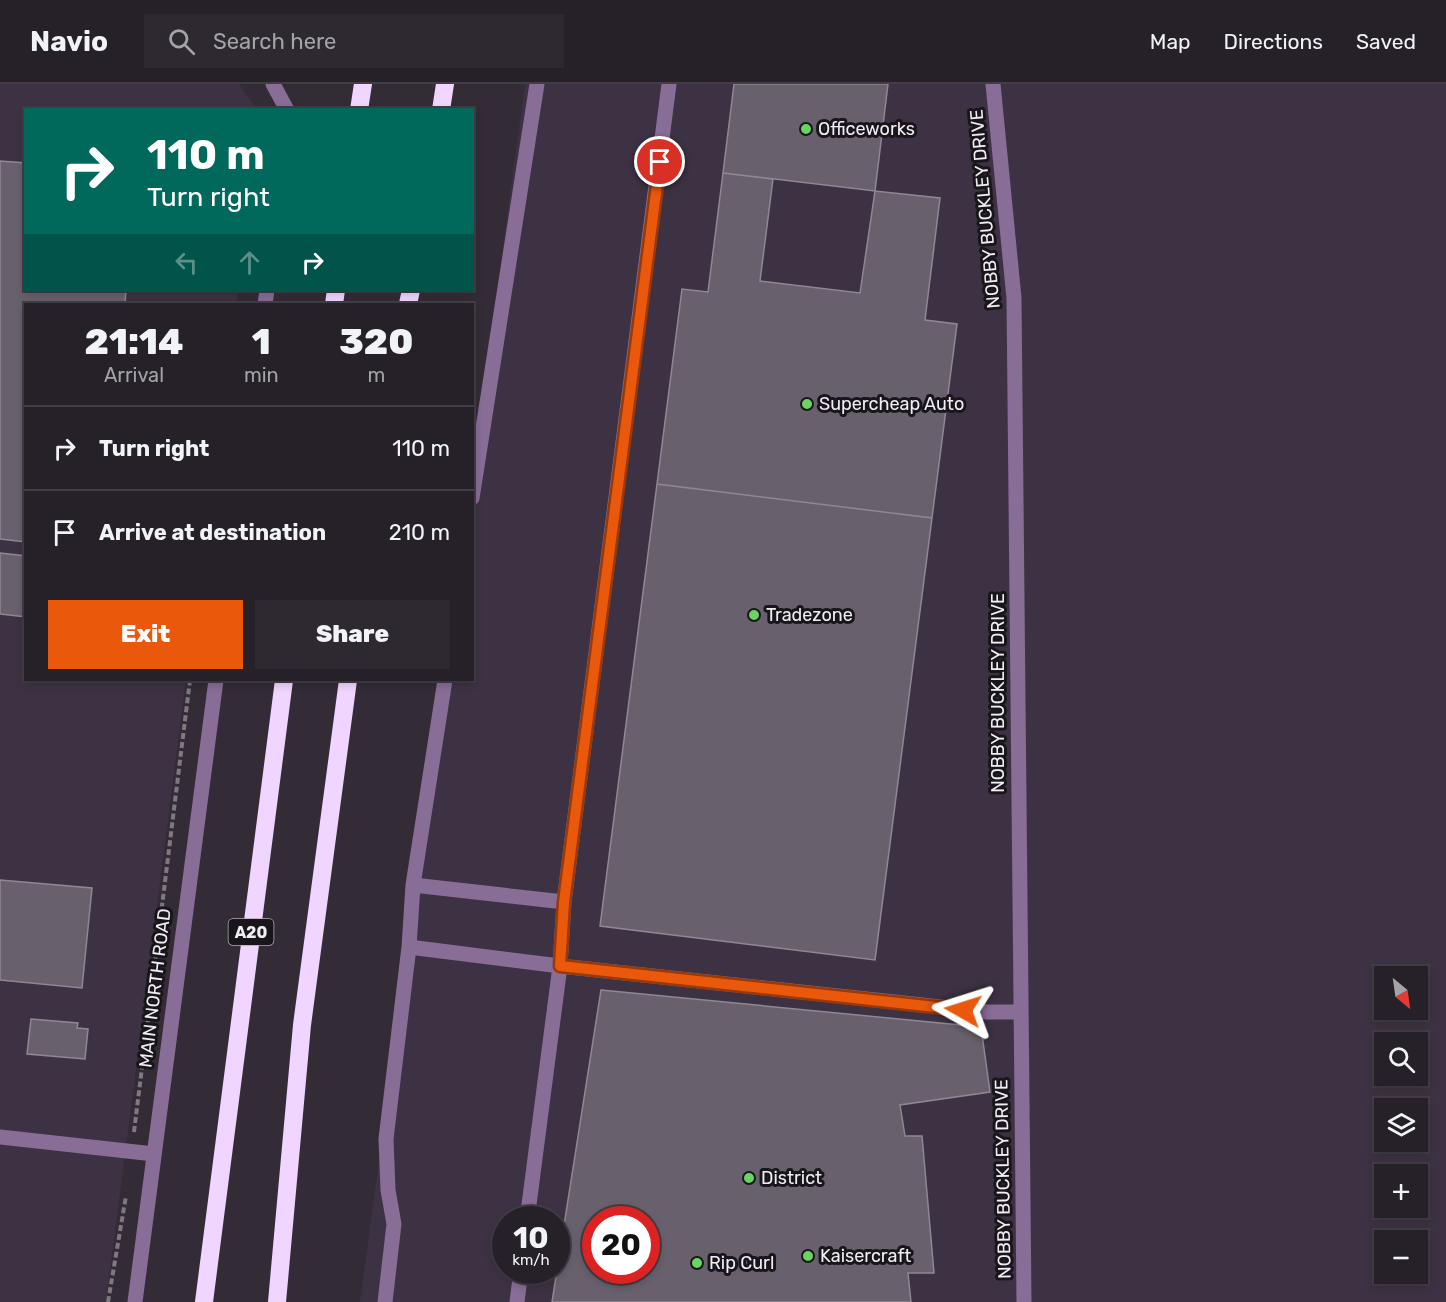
<!DOCTYPE html>
<meta charset="utf-8">
<style>
body{margin:0;font-family:Rubik,sans-serif;background:#2e2931;color:#f1f3f6;height:100vh;display:flex;flex-direction:column;font-size:22px;white-space:nowrap}
*{box-sizing:border-box;margin:0}
p{font-size:20px;color:#a4a3a8}
.icon{flex:none;width:33px;height:33px;fill:none;stroke:currentColor;stroke-width:2;stroke-linecap:round;stroke-linejoin:round}
.map{position:relative;flex:1;overflow:hidden}
.panel{position:absolute;left:24px;top:219px;width:450px;height:378px;display:flex;flex-direction:column;background:#262129;border-radius:0px;box-shadow:0 3px 9px #0003,0 0 0 2px #423e46}
.panel>*{flex:none}
.top-card{position:absolute;left:24px;top:24px;width:450px;height:183px;border-radius:0px;box-shadow:0 3px 9px #0003,0 0 0 2px #423e46;background:#00695c;color:#fff;overflow:hidden}
.needle{width:39px;rotate:151deg}
.controls{position:absolute;left:1374px;top:882px;display:grid;gap:12px}
.controls a{display:grid;place-items:center;width:54px;height:54px;border-radius:0px;background:#262129;box-shadow:0 3px 9px #0003,0 0 0 2px #423e46;font-size:30px}
.speed{position:absolute;left:492px;top:1122px;display:flex;gap:12px;font-size:30px;font-weight:700;text-align:center}
.speed>*{display:grid;place-content:center;width:78px;height:78px;border-radius:50%;background:#262129;box-shadow:0 3px 9px #0003,0 0 0 2px #423e46;line-height:1}
.speed small{font-size:15px;font-weight:400}
.speed .limit{border:9px solid #d22;background:#fff;color:#111}
.pin{position:absolute;display:grid;place-items:center;width:51px;height:51px;color:#fff;margin:-26px;border:3px solid #fff;border-radius:50%;box-shadow:0 2px 6px #0007}
.me{position:absolute;width:66px;margin:-33px;rotate:276deg;stroke-linejoin:round;filter:drop-shadow(0 0 4px #0008)}
.turn{display:flex;align-items:center;gap:21px;height:126px;padding:0 24px;font-size:27px}
.turn .icon{width:78px;height:78px;stroke-width:2.5}
.turn b{display:block;font-size:42px;line-height:51px}
.lanes{display:flex;align-items:center;height:57px;padding:0 24px;background:#0003;justify-content:center;gap:30px;direction:ltr}
.lanes .off{opacity:.35}
.eta{display:flex;justify-content:space-evenly;align-items:center;height:102px;text-align:center}
.eta b{font-size:36px;font-weight:800;line-height:42px}
.button{display:flex;gap:12px;margin-top:auto;padding:12px 24px}
.button a{flex:1;height:69px;border-radius:0px;background:#ea580c;color:#fff;font-size:24px;font-weight:800;line-height:69px;text-align:center}
.button a+a{background:#2e2931;color:#f1f3f6}
ul{padding:0;list-style:none}
li{display:flex;align-items:center;gap:18px;height:84px;padding:0 24px;border-top:2px solid #423e46}
li div{flex:1}
li b{display:block;font-size:22px}
li em{font-style:normal}
header{display:flex;align-items:center;gap:36px;box-sizing:border-box;height:84px;padding:0 30px;background:#262129;border-bottom:2px solid #423e46}
header strong{font-size:28px}
nav{display:flex;gap:33px;margin-inline-start:auto;font-size:21px}
.search{width:420px;height:54px;background:#2e2931;display:flex;align-items:center;gap:15px;box-sizing:border-box;padding:0 21px;border-radius:0px;color:#a4a3a8;font-size:22px}
.map>svg:first-child{display:block}
.built{fill:#3d3243;fill-rule:evenodd}
.building{fill:#68606c;stroke:#908795;stroke-width:1.5;fill-rule:evenodd}
.lines{fill:none;stroke-linecap:round;stroke-linejoin:round}
.path{stroke:#7e7881;stroke-width:4;stroke-dasharray:6 3;stroke-linecap:butt}
.minor{stroke:#886d97;stroke-width:15}
.highway{stroke:#efd5ff;stroke-width:18}
.route-casing{stroke:#983908;stroke-width:15}
.route{stroke:#ea580c;stroke-width:10}
.poi-dot{fill:#69d464;stroke:#19161b;stroke-width:2}
.labels{text-anchor:middle;dominant-baseline:central;stroke-width:6;stroke-linejoin:round;paint-order:stroke}
.shield{fill:#19161b;stroke:#b1acb4;stroke-width:1.5}
.shield-label{font-size:16px;font-weight:bold;fill:#f2edf5}
.poi-label{font-size:18px;fill:#f2edf5;stroke:#19161b;text-anchor:start}
.street-label{font-size:18px;fill:#f2edf5;stroke:#19161b}
</style>
<header>
<strong>Navio</strong>
<div class="search"><svg class="icon" aria-label="search" viewBox="0 0 24 24"><circle cx="10" cy="10" r="6"/><path d="M15 15l6 6"/></svg>Search here</div>
<nav><a>Map</a><a>Directions</a><a>Saved</a></nav>
</header>
<div class="map">
<svg width="1446" height="1218" viewBox="0 0 1446 1218">
<rect width="100%" height="100%" fill="#332c37"/>
<path class="built" d="M 0,0 L 239,0 L 256,25 L 26,26 L 26,206 L 238,206 L 236,220 L 26,220 L 26,596 L 186,596 L 106,1218 L 0,1218 Z
M 525,0 L 1446,0 L 1446,1218 L 360,1218 L 444,596 L 472,596 L 473,387 ZM 1384,892 L 1418,892 L 1418,926 L 1384,926 ZM 1384,958 L 1418,958 L 1418,992 L 1384,992 ZM 1384,1024 L 1418,1024 L 1418,1058 L 1384,1058 ZM 1384,1090 L 1418,1090 L 1418,1124 L 1384,1124 ZM 506,1136 L 556,1136 L 556,1186 L 506,1186 ZM 596,1136 L 646,1136 L 646,1186 L 596,1186 ZM 1384,1156 L 1418,1156 L 1418,1190 L 1384,1190 Z"/>
<path class="building" d="M 734,0 L 888,0 L 875,107 L 723,89 Z
M 0,77 L 26,79 L 26,206 L 126,206 L 125,220 L 26,220 L 26,458 L 0,455 Z
M 723,89 L 773,95 L 760,197 L 860,209 L 875,107 L 940,114 L 925,236 L 957,240 L 932,434 L 657,400 L 682,205 L 708,208 Z
M 657,400 L 932,434 L 875,876 L 600,842 Z
M 0,469 L 26,472 L 26,533 L 0,530 Z
M 0,796 L 92,804 L 82,904 L 0,896 Z
M 601,906 L 981,943 L 990,1008 L 900,1021 L 905,1052 L 922,1052 L 934,1189 L 908,1189 L 911,1218 L 552,1218 ZM 596,1136 L 646,1136 L 646,1186 L 596,1186 Z
M 31,935 L 78,939 L 77,944 L 88,945 L 85,975 L 27,970 Z"/>
<g class="lines">
<path class="path" d="M 134,1048 L 190,596
M 108,1218 L 126,1112"/>
<path class="minor" d="M 273,0 L 287,26
M 993,0 L 1014,214 L 1024,1218
M 265,220 L 267,206
M 472,414 L 537,0
M 445,596 L 413,801 L 564,818 L 669,0
M 413,801 L 409,863 L 560,882 L 564,818
M 0,1053 L 154,1070
M 527,1136 L 560,882 L 987,928 L 1020,928
M 135,1218 L 216,596
M 385,1218 L 394,1140 L 388,1106 L 386,1055 L 409,863
M 517,1218 L 521,1186"/>
<path class="highway" d="M 359,26 L 363,0
M 441,26 L 445,0
M 334,220 L 336,206
M 408,220 L 411,206
M 204,1218 L 284,596
M 277,1218 L 302,941 L 348,596"/>
</g>
<g class="lines">
<defs>
<path id="route" d="M 660,78 L 564,818 L 560,882 L 963,926"/>
</defs>
<use href="#route" class="route-casing"/>
<use href="#route" class="route"/>
</g>
<g class="poi-dot">
<circle cx="806" cy="45" r="6"/>
<circle cx="807" cy="320" r="6"/>
<circle cx="754" cy="531" r="6"/>
<circle cx="749" cy="1094" r="6"/>
<circle cx="808" cy="1172" r="6"/>
<circle cx="697" cy="1179" r="6"/>
</g>
<g class="labels">
<rect class="shield" x="228.5" y="835" width="45" height="26" rx="4.5"/>
<g class="shield-label">
<text x="251" y="848">A20</text>
</g>
<g class="poi-label">
<text x="818" y="45">Officeworks</text>
<text x="819" y="320">Supercheap Auto</text>
<text x="766" y="531">Tradezone</text>
<text x="761" y="1094">District</text>
<text x="820" y="1172">Kaisercraft</text>
<text x="709" y="1179">Rip Curl</text>
</g>
<g class="street-label">
<text transform="translate(985 125) rotate(-95)">NOBBY BUCKLEY DRIVE</text>
<text transform="translate(998 609) rotate(-90)">NOBBY BUCKLEY DRIVE</text>
<text transform="translate(155 904) rotate(-83)">MAIN NORTH ROAD</text>
<text transform="translate(1003 1095) rotate(-91)">NOBBY BUCKLEY DRIVE</text>
</g>
</g>
</svg>
<div class="controls">
<a><svg class="needle" viewBox="-14 -14 28 28"><path d="M0-13l5 13h-10z" fill="#e53935"/><path d="M0 13l5-13h-10z" fill="#a4a3a8"/></svg></a>
<a><svg class="icon" aria-label="search" viewBox="0 0 24 24"><circle cx="10" cy="10" r="6"/><path d="M15 15l6 6"/></svg></a>
<a><svg class="icon" aria-label="layers" viewBox="0 0 24 24"><path d="M12 4l9 5-9 5-9-5zM3 14l9 5 9-5"/></svg></a>
<a>+</a>
<a>−</a>
</div>
<div class="speed"><div>10<small>km/h</small></div><div class="limit">20</div></div>
<div class="pin" style="left:660px;top:78px;background:#d93025"><svg class="icon" aria-label="arrive" viewBox="0 0 24 24"><path d="M6 21V4h12l-3 4 3 4H6"/></svg></div>
<svg class="me" style="left:963px;top:926px" viewBox="-20 -20 40 40"><path d="M0-17L14 15 0 8-14 15z" fill="#ea580c" stroke="#fff" stroke-width="4"/></svg>
<div class="top-card">
<div class="turn"><svg class="icon" aria-label="right" viewBox="0 0 24 24"><path d="M7 20v-9h11M14 6l5 5-5 5"/></svg><div><b>110 m</b>Turn right</div></div>
<div class="lanes"><svg class="icon off" aria-label="left" viewBox="0 0 24 24"><path d="M17 20v-9H6M10 6l-5 5 5 5"/></svg><svg class="icon off" aria-label="ahead" viewBox="0 0 24 24"><path d="M12 20V5M6 11l6-6 6 6"/></svg><svg class="icon" aria-label="right" viewBox="0 0 24 24"><path d="M7 20v-9h11M14 6l5 5-5 5"/></svg></div>
</div>
<section class="panel">
<div class="eta">
<div><b>21:14</b><p>Arrival</p></div>
<div><b>1</b><p>min</p></div>
<div><b>320</b><p>m</p></div>
</div>
<ul>
<li><svg class="icon" aria-label="right" viewBox="0 0 24 24"><path d="M7 20v-9h11M14 6l5 5-5 5"/></svg><div><b>Turn right</b></div><em>110 m</em></li>
<li><svg class="icon" aria-label="arrive" viewBox="0 0 24 24"><path d="M6 21V4h12l-3 4 3 4H6"/></svg><div><b>Arrive at destination</b></div><em>210 m</em></li>
</ul>
<div class="button"><a>Exit</a><a>Share</a></div>
</section>
</div>
